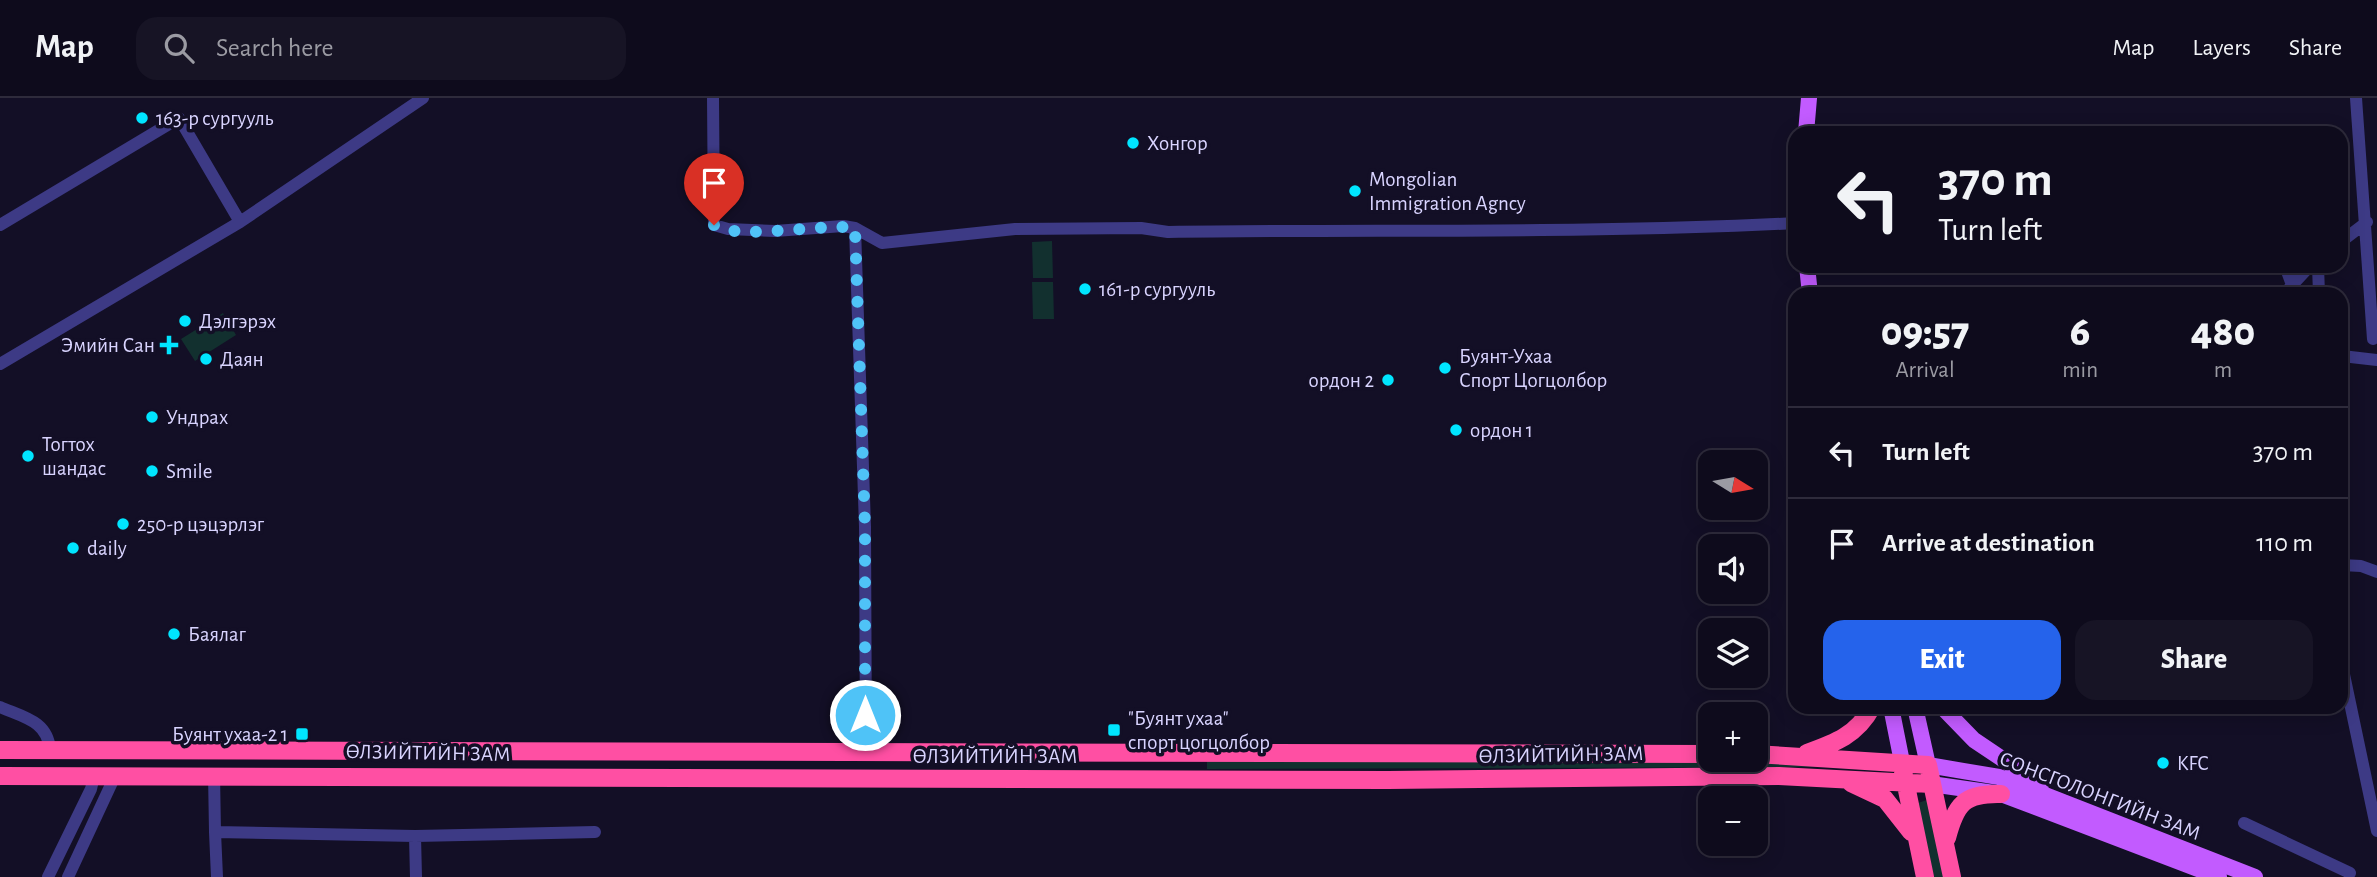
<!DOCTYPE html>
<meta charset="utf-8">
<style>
body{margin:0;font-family:"Alegreya Sans",sans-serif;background:#171425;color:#f1f3f6;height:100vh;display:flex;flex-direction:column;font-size:26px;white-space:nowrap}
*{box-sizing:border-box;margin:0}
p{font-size:23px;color:#9b9ba3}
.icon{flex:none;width:38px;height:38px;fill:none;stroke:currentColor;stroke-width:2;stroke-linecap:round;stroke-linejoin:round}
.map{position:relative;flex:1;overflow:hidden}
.details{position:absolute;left:1788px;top:189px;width:560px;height:427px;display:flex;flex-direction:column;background:#0e0b1c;border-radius:21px;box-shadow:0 4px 18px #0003,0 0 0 2px #2e2b3b}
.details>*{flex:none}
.top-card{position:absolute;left:1788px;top:28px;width:560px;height:147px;border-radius:21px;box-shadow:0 4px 18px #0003,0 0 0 2px #2e2b3b;background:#0e0b1c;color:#f1f3f6;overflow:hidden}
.needle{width:46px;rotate:101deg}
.tools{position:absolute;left:1698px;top:352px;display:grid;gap:14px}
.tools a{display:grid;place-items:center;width:70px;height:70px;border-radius:14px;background:#0e0b1c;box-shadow:0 4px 18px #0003,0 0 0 2px #2e2b3b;font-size:35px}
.pin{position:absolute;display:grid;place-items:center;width:60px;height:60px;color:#fff;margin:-72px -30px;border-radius:50% 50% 50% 0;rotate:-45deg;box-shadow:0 0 7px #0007}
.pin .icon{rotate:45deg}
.me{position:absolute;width:77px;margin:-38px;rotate:0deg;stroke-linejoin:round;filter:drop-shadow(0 0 5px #0008)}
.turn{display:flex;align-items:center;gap:24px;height:147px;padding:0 35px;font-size:32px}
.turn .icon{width:91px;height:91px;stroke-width:2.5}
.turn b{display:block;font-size:49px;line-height:60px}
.eta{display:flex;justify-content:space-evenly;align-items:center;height:119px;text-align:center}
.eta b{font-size:42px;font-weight:800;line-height:49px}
.cta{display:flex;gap:14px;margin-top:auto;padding:14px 35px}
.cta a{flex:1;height:80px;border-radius:21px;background:#2563eb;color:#fff;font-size:28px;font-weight:800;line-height:80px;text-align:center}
.cta a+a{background:#171425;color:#f1f3f6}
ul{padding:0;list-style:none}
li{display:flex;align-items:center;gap:21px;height:91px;padding:0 35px;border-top:2px solid #2e2b3b}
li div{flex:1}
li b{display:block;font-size:26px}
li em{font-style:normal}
header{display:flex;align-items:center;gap:42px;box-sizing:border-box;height:98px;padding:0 35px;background:#0e0b1c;border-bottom:2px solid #2e2b3b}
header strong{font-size:33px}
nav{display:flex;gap:38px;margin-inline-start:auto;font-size:24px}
.search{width:490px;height:63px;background:#171425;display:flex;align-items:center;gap:18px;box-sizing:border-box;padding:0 24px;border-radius:21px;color:#9b9ba3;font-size:26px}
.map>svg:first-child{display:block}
.green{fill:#12302f}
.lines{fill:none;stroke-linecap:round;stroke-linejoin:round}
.minor{stroke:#3d3a85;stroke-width:12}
.major{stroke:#c25bff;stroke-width:16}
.highway{stroke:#ff4fa3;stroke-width:18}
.route{stroke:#4fc3f7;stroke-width:12;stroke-dasharray:0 21.6}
.poi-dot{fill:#00e5ff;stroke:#130f26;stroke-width:2.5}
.labels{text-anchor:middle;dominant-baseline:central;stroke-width:7;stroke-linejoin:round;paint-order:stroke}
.poi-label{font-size:21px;fill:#d9d4ff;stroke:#130f26;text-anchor:start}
.street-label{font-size:21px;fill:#d9d4ff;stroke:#130f26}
</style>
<header>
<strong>Map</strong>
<div class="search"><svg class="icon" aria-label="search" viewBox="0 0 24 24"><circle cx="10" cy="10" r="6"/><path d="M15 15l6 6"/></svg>Search here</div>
<nav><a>Map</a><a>Layers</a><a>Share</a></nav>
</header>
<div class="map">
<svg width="2377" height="779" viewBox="0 0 2377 779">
<rect width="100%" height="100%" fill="#130f26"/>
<path class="green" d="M 1052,143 L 1053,180 L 1033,180 L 1032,144 Z
M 1032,184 L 1053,184 L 1054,221 L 1033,221 Z
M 223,215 L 236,237 L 195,263 L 181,241 Z
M 1207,661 L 1821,664 L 1819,669 L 1207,671 Z
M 1927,702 L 1944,779 L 1934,779 L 1918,705 Z"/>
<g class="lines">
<path class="minor" d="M 713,0 L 714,127 L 728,131 L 775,133 L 843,128 L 855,130 L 882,145 L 1015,131 L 1141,130 L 1168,134 C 1377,131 1586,136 1796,125
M 2356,0 L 2373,241
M 0,127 L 179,20 L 240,124
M 855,130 L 865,429 L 866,655
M 2342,143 L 2367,124
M 2285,168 L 2292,187
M 2318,168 L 2319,196
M 2284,196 L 2310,168
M 2342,258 L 2377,262
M 0,266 L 240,124 L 423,0
M 2342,467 L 2361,468 L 2377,474
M 2342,567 L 2377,733
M 0,609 C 23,619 48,623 50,652
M 214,676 L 215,734 L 415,738 L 416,779
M 2244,725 L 2350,775
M 215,734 L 217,779
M 415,738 L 595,734
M 48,779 L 91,691 L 94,678
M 68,779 L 115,678"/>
<path class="major" d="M 1806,35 L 1809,0
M 1807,168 L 1810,196
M 1891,609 L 1902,664
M 1915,609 L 1928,667 L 1999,679 L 2255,779
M 1942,609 L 1974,642 L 2041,687
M 1931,686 L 2001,696 L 2219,779"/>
<path class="highway" d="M 0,652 L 1710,656
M 1807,655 C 1835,645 1857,637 1872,609
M 1755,656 L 1928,667 L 1952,779
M 1903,673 L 1925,779
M 0,678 L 1388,682 L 1779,678 L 1931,686
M 1851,685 L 1885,701 L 1911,734
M 1947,740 C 1956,706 1964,695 2001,696"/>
</g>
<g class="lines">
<path class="route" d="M 714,127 C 736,143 824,125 855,130 L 865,429 L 865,617"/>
</g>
<g class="poi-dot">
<circle cx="142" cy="20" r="7"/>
<circle cx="1133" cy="45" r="7"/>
<circle cx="1355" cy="93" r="7"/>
<circle cx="1085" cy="191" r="7"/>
<circle cx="185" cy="223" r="7"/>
<path d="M165.5 236.5h7v7h7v7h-7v7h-7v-7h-7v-7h7z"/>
<circle cx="206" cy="261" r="7"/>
<circle cx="1445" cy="270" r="7"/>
<circle cx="1388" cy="282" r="7"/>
<circle cx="152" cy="319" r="7"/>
<circle cx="1456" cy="332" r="7"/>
<circle cx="28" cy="358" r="7"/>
<circle cx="152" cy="373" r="7"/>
<circle cx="123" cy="426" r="7"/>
<circle cx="73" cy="450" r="7"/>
<circle cx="174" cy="536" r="7"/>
<rect x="1107" y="625" width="14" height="14" rx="3.5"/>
<rect x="295" y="629" width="14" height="14" rx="3.5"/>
<circle cx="2163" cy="665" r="7"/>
</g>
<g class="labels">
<g class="poi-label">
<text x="156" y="20">163-р сургууль</text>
<text x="1147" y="45">Хонгор</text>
<text x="1369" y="81">Mongolian<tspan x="1369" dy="24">Immigration Agncy</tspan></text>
<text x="1099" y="191">161-р сургууль</text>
<text x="199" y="223">Дэлгэрэх</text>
<text x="155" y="247" text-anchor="end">Эмийн Сан</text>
<text x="1459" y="258">Буянт-Ухаа<tspan x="1459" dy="24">Спорт Цогцолбор</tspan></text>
<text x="220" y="261">Даян</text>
<text x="1374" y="282" text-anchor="end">ордон 2</text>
<text x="166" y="319">Ундрах</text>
<text x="1470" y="332">ордон 1</text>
<text x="42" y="346">Тогтох<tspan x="42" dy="24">шандас</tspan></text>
<text x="166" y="373">Smile</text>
<text x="137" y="426">250-р цэцэрлэг</text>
<text x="87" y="450">daily</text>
<text x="188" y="536">Баялаг</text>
<text x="1128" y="620">"Буянт ухаа"<tspan x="1128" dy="24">спорт цогцолбор</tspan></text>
<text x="288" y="636" text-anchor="end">Буянт ухаа-2 1</text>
<text x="2177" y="665">KFC</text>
</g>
<g class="street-label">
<text transform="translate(428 655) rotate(1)">ӨЛЗИЙТИЙН ЗАМ</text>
<text transform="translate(1561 657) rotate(-1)">ӨЛЗИЙТИЙН ЗАМ</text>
<text x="995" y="658">ӨЛЗИЙТИЙН ЗАМ</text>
<text transform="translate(2100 698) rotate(21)">СОНСГОЛОНГИЙН ЗАМ</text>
</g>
</g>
</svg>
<div class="tools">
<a><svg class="needle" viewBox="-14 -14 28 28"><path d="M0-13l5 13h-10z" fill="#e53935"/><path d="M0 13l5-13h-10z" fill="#9b9ba3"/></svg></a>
<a><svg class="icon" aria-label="sound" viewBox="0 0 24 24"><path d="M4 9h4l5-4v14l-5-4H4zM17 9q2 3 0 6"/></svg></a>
<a><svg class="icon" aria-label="layers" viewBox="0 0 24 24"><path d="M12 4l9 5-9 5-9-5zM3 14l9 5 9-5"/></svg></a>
<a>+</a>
<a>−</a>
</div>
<div class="pin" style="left:714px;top:127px;background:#d93025"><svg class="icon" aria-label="arrive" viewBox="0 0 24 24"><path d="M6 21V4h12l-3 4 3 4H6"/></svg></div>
<svg class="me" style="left:865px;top:617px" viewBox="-20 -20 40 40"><circle r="17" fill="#4fc3f7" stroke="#fff" stroke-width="3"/><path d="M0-11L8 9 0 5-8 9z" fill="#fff"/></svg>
<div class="top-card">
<div class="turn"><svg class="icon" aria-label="left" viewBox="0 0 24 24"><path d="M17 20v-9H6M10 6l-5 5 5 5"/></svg><div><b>370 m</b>Turn left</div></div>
</div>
<section class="details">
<div class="eta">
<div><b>09:57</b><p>Arrival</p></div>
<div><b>6</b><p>min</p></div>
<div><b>480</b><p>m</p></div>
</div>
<ul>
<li><svg class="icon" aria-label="left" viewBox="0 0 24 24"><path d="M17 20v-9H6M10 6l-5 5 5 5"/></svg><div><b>Turn left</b></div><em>370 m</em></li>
<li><svg class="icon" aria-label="arrive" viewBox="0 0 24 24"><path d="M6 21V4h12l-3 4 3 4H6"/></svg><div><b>Arrive at destination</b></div><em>110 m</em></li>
</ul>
<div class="cta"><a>Exit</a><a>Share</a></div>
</section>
</div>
